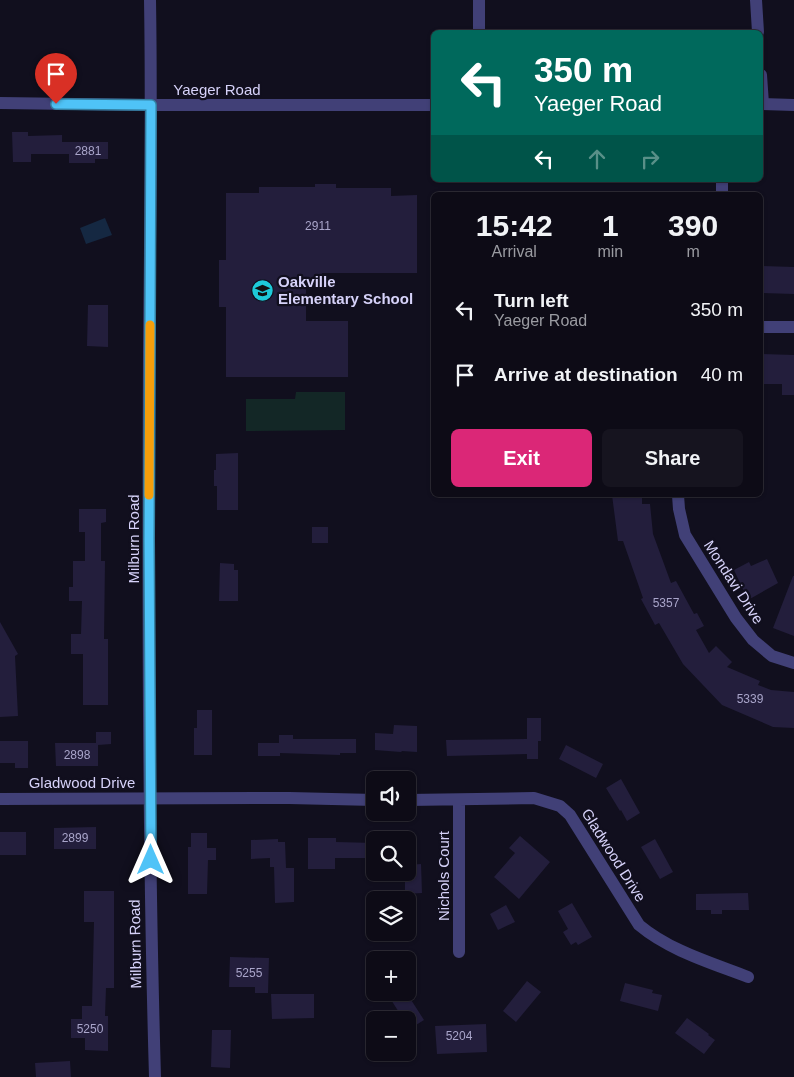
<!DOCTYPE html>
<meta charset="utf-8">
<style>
body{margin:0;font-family:Helvetica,sans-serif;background:#16141f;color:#f1f3f6;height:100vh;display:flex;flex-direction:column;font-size:19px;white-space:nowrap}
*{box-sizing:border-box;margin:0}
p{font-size:16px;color:#9a9ba1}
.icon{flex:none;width:28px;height:28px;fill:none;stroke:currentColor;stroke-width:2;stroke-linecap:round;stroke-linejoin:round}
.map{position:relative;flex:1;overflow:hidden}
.sheet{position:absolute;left:431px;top:192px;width:332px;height:305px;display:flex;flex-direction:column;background:#0d0b16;border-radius:8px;box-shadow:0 1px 4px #0004,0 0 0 1px #2d2b35}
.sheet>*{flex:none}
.banner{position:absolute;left:431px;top:30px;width:332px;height:152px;border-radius:8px;box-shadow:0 1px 4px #0004,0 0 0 1px #2d2b35;background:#00695c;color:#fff;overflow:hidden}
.controls{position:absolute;left:366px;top:771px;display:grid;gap:10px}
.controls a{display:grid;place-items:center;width:50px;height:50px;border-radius:8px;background:#0d0b16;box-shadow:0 1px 4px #0004,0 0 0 1px #2d2b35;font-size:25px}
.pin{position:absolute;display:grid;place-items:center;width:42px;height:42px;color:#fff;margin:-51px -21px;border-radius:50% 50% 50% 0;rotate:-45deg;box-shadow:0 0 5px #0007}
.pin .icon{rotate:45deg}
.me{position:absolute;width:55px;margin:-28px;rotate:0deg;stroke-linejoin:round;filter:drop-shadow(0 0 4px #0008)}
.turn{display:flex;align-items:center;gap:18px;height:105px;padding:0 20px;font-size:22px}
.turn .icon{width:65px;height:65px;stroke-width:2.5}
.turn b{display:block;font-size:35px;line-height:42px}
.lanes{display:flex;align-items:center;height:48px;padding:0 20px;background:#0003;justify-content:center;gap:25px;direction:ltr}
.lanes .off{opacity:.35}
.eta{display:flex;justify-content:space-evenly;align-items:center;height:85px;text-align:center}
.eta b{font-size:30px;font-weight:700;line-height:35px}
.button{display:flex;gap:10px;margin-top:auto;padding:10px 20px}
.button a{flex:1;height:58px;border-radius:8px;background:#db2777;color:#fff;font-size:20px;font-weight:700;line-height:58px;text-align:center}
.button a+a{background:#16141f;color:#f1f3f6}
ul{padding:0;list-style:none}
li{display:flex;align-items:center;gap:15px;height:65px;padding:0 20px}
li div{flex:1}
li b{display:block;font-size:19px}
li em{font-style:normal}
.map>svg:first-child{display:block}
.green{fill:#132726}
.water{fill:#152842}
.building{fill:#231e3c}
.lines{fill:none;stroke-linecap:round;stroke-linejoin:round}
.minor{stroke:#414077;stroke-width:12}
.route-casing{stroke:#337fa1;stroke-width:12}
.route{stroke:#4fc3f7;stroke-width:9}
.slow{stroke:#f59e0b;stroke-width:9}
.labels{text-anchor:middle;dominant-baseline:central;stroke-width:4.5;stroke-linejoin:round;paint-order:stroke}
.number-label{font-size:12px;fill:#a9a5ca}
.street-label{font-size:15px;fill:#d6d2f9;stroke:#110f1e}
.poi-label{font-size:15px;font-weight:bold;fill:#d6d2f9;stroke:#110f1e;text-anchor:start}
</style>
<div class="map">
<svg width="794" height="1077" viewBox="0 0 794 1077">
<rect width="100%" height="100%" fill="#110f1e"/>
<path class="green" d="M 296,392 L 345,392 L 345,430 L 246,431 L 246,399 L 295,399 Z"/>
<path class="water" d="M 105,218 L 112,235 L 86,244 L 80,228 Z"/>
<path class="building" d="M 12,132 L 28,132 L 28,136 L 62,135 L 62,142 L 108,142 L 108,159 L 95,159 L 95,163 L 69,163 L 69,154 L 31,154 L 31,162 L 13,162 Z
M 315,184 L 336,184 L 336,188 L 391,188 L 391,196 L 417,195 L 417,273 L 322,273 L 322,285 L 306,285 L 306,321 L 348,321 L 348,377 L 226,377 L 226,307 L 219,307 L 219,260 L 226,260 L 226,193 L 259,193 L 259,187 L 315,187 Z
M 761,266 L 794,267 L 794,294 L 761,293 Z
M 88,305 L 108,305 L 108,347 L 87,346 Z
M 761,354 L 794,355 L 794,395 L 782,395 L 782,384 L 761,384 Z
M 238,453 L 238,510 L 217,510 L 217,486 L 214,486 L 214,470 L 216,470 L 216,454 Z
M 612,495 L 642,495 L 642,504 L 650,504 L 653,534 L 671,583 L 676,581 L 694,614 L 697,613 L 704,626 L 696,630 L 709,653 L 716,646 L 732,662 L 727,667 L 760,681 L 758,685 L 771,690 L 794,692 L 794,728 L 773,727 L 722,705 L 683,664 L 659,623 L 655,625 L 641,599 L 643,598 L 623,541 L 618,541 Z
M 79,509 L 106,509 L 106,522 L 101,523 L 101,561 L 105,561 L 104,639 L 108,639 L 108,705 L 83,705 L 83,654 L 71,654 L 71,634 L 81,634 L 82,601 L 69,601 L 69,587 L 73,587 L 73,561 L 85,561 L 85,532 L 79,532 Z
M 312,527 L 328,527 L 328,543 L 312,543 Z
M 767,559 L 778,583 L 748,600 L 734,570 L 749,562 L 751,566 Z
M 220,563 L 234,564 L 234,570 L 238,570 L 238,601 L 219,601 Z
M 793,576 L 794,576 L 794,636 L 773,628 Z
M 0,622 L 18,654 L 15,656 L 18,716 L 0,717 Z
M 197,710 L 212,710 L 212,755 L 194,755 L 194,728 L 197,728 Z
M 527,718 L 541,718 L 541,741 L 538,741 L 538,759 L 527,759 L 527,754 L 447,756 L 446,740 L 527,739 Z
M 394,725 L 417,726 L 417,752 L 402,751 L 401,752 L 375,750 L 375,733 L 393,734 Z
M 96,732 L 111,732 L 111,744 L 98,745 L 98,766 L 56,766 L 55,743 L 96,743 Z
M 279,735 L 293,735 L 293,739 L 356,739 L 356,753 L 340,753 L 340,755 L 280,753 L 280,756 L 258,756 L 258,743 L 279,743 Z
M 0,741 L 28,741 L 28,768 L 15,768 L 15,763 L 0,763 Z
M 566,745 L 603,764 L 596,778 L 559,759 Z
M 621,779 L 640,813 L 627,821 L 621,810 L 620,811 L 606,788 Z
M 96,827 L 96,849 L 54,849 L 54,828 Z
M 0,832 L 26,832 L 26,855 L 0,855 Z
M 191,833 L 207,833 L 207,848 L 216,848 L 216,860 L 208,860 L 207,894 L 188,894 L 188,847 L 191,847 Z
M 520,836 L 550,862 L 519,899 L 494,877 L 515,853 L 509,848 Z
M 308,838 L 336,838 L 336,842 L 375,843 L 375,858 L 335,858 L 335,869 L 308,869 Z
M 278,839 L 278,842 L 285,842 L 286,868 L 294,868 L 294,902 L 275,903 L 274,867 L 270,867 L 270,858 L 251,859 L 251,840 Z
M 655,839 L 673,872 L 660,879 L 641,847 Z
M 421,864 L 422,893 L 405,894 L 405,872 L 408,872 L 408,865 Z
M 84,891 L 114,891 L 114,988 L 106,988 L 105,1016 L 108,1016 L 108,1051 L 85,1050 L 85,1038 L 71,1038 L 71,1019 L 82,1019 L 82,1006 L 92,1006 L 94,922 L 84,922 Z
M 748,893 L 749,910 L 722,910 L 722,914 L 711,914 L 711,910 L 696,910 L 696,894 Z
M 572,903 L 592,937 L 578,945 L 576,942 L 571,945 L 563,932 L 568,929 L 558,911 Z
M 506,905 L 515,922 L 498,930 L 490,914 Z
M 230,957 L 269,958 L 268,993 L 255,993 L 255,987 L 229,987 Z
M 527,981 L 541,992 L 516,1022 L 503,1011 Z
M 625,983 L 653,990 L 652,993 L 662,995 L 658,1011 L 620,1001 Z
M 386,992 L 406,992 L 424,1020 L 408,1030 L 408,1020 L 404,1020 Z
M 271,994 L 314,994 L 314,1018 L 272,1019 Z
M 687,1018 L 709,1034 L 708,1035 L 715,1040 L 704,1054 L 675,1033 Z
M 486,1024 L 487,1052 L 437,1054 L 435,1026 Z
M 212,1030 L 231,1030 L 230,1068 L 211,1067 Z
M 70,1061 L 71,1077 L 36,1077 L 35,1063 Z"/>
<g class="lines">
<path class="minor" d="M 150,0 C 152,117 150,234 149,352 C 148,593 148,835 155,1077
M 479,0 L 479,32
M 756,0 L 758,32
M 761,75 L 763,104
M 0,103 L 151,105 L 434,105
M 761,104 L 794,105
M 722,180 L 722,195
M 761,327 L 794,327
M 678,495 L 679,509 L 685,535 L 736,618 L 753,640 L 772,656 L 794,663
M 0,799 L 289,798 L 375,800
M 408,800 L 534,798 L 560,806 L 570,815 L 639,925 C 670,951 712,963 748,977
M 459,952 L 459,800"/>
</g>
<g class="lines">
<defs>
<path id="route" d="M 56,104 L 151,105 L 149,539 L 151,860"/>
</defs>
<use href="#route" class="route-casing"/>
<use href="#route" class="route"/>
<path class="slow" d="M 149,495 L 150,325"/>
</g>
<defs>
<symbol id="school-disc" viewBox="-11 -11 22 22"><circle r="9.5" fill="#1ecad9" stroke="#110f1e"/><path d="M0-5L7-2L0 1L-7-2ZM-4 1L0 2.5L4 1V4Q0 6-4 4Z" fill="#111"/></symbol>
</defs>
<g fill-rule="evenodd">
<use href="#school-disc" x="250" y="278" width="25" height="25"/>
</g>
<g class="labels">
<g class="number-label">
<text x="88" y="151">2881</text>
<text x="318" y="226">2911</text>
<text x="666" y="603">5357</text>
<text x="750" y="699">5339</text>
<text x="77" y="755">2898</text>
<text x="75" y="838">2899</text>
<text x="249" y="973">5255</text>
<text x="90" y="1029">5250</text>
<text x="459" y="1036">5204</text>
</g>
<g class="street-label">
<text x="217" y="89">Yaeger Road</text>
<text transform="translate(133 539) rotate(-90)">Milburn Road</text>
<text transform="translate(734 582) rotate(57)">Mondavi Drive</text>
<text x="82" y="782">Gladwood Drive</text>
<text transform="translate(614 855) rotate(58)">Gladwood Drive</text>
<text transform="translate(443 876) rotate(-90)">Nichols Court</text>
<text transform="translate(135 944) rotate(-91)">Milburn Road</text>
</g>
<g class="poi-label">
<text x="278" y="281">Oakville<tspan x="278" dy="17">Elementary School</tspan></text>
</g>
</g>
</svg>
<div class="controls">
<a><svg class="icon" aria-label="sound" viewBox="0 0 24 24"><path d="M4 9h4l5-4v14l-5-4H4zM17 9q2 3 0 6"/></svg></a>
<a><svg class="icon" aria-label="search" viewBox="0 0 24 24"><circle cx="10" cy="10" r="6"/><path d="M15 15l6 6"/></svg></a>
<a><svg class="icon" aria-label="layers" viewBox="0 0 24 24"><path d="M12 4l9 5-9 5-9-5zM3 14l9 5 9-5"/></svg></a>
<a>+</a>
<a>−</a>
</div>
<div class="pin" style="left:56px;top:104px;background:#d93025"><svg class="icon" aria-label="arrive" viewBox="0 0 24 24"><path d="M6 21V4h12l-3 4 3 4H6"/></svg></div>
<svg class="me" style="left:151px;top:860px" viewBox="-20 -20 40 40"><path d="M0-17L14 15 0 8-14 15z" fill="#4fc3f7" stroke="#fff" stroke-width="4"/></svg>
<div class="banner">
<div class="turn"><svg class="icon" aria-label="left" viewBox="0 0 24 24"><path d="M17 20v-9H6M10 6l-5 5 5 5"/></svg><div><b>350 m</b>Yaeger Road</div></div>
<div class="lanes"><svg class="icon" aria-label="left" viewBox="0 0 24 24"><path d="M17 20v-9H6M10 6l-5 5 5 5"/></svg><svg class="icon off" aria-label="ahead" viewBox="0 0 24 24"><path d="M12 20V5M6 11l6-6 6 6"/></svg><svg class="icon off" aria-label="right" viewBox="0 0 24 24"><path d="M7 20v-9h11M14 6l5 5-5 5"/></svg></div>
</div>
<section class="sheet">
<div class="eta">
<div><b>15:42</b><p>Arrival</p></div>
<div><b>1</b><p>min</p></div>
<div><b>390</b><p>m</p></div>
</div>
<ul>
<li><svg class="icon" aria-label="left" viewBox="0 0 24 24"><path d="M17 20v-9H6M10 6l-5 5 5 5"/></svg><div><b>Turn left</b><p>Yaeger Road</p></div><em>350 m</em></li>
<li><svg class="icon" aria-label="arrive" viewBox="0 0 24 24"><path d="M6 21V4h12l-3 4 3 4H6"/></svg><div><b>Arrive at destination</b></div><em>40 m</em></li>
</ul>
<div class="button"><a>Exit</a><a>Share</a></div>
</section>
</div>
